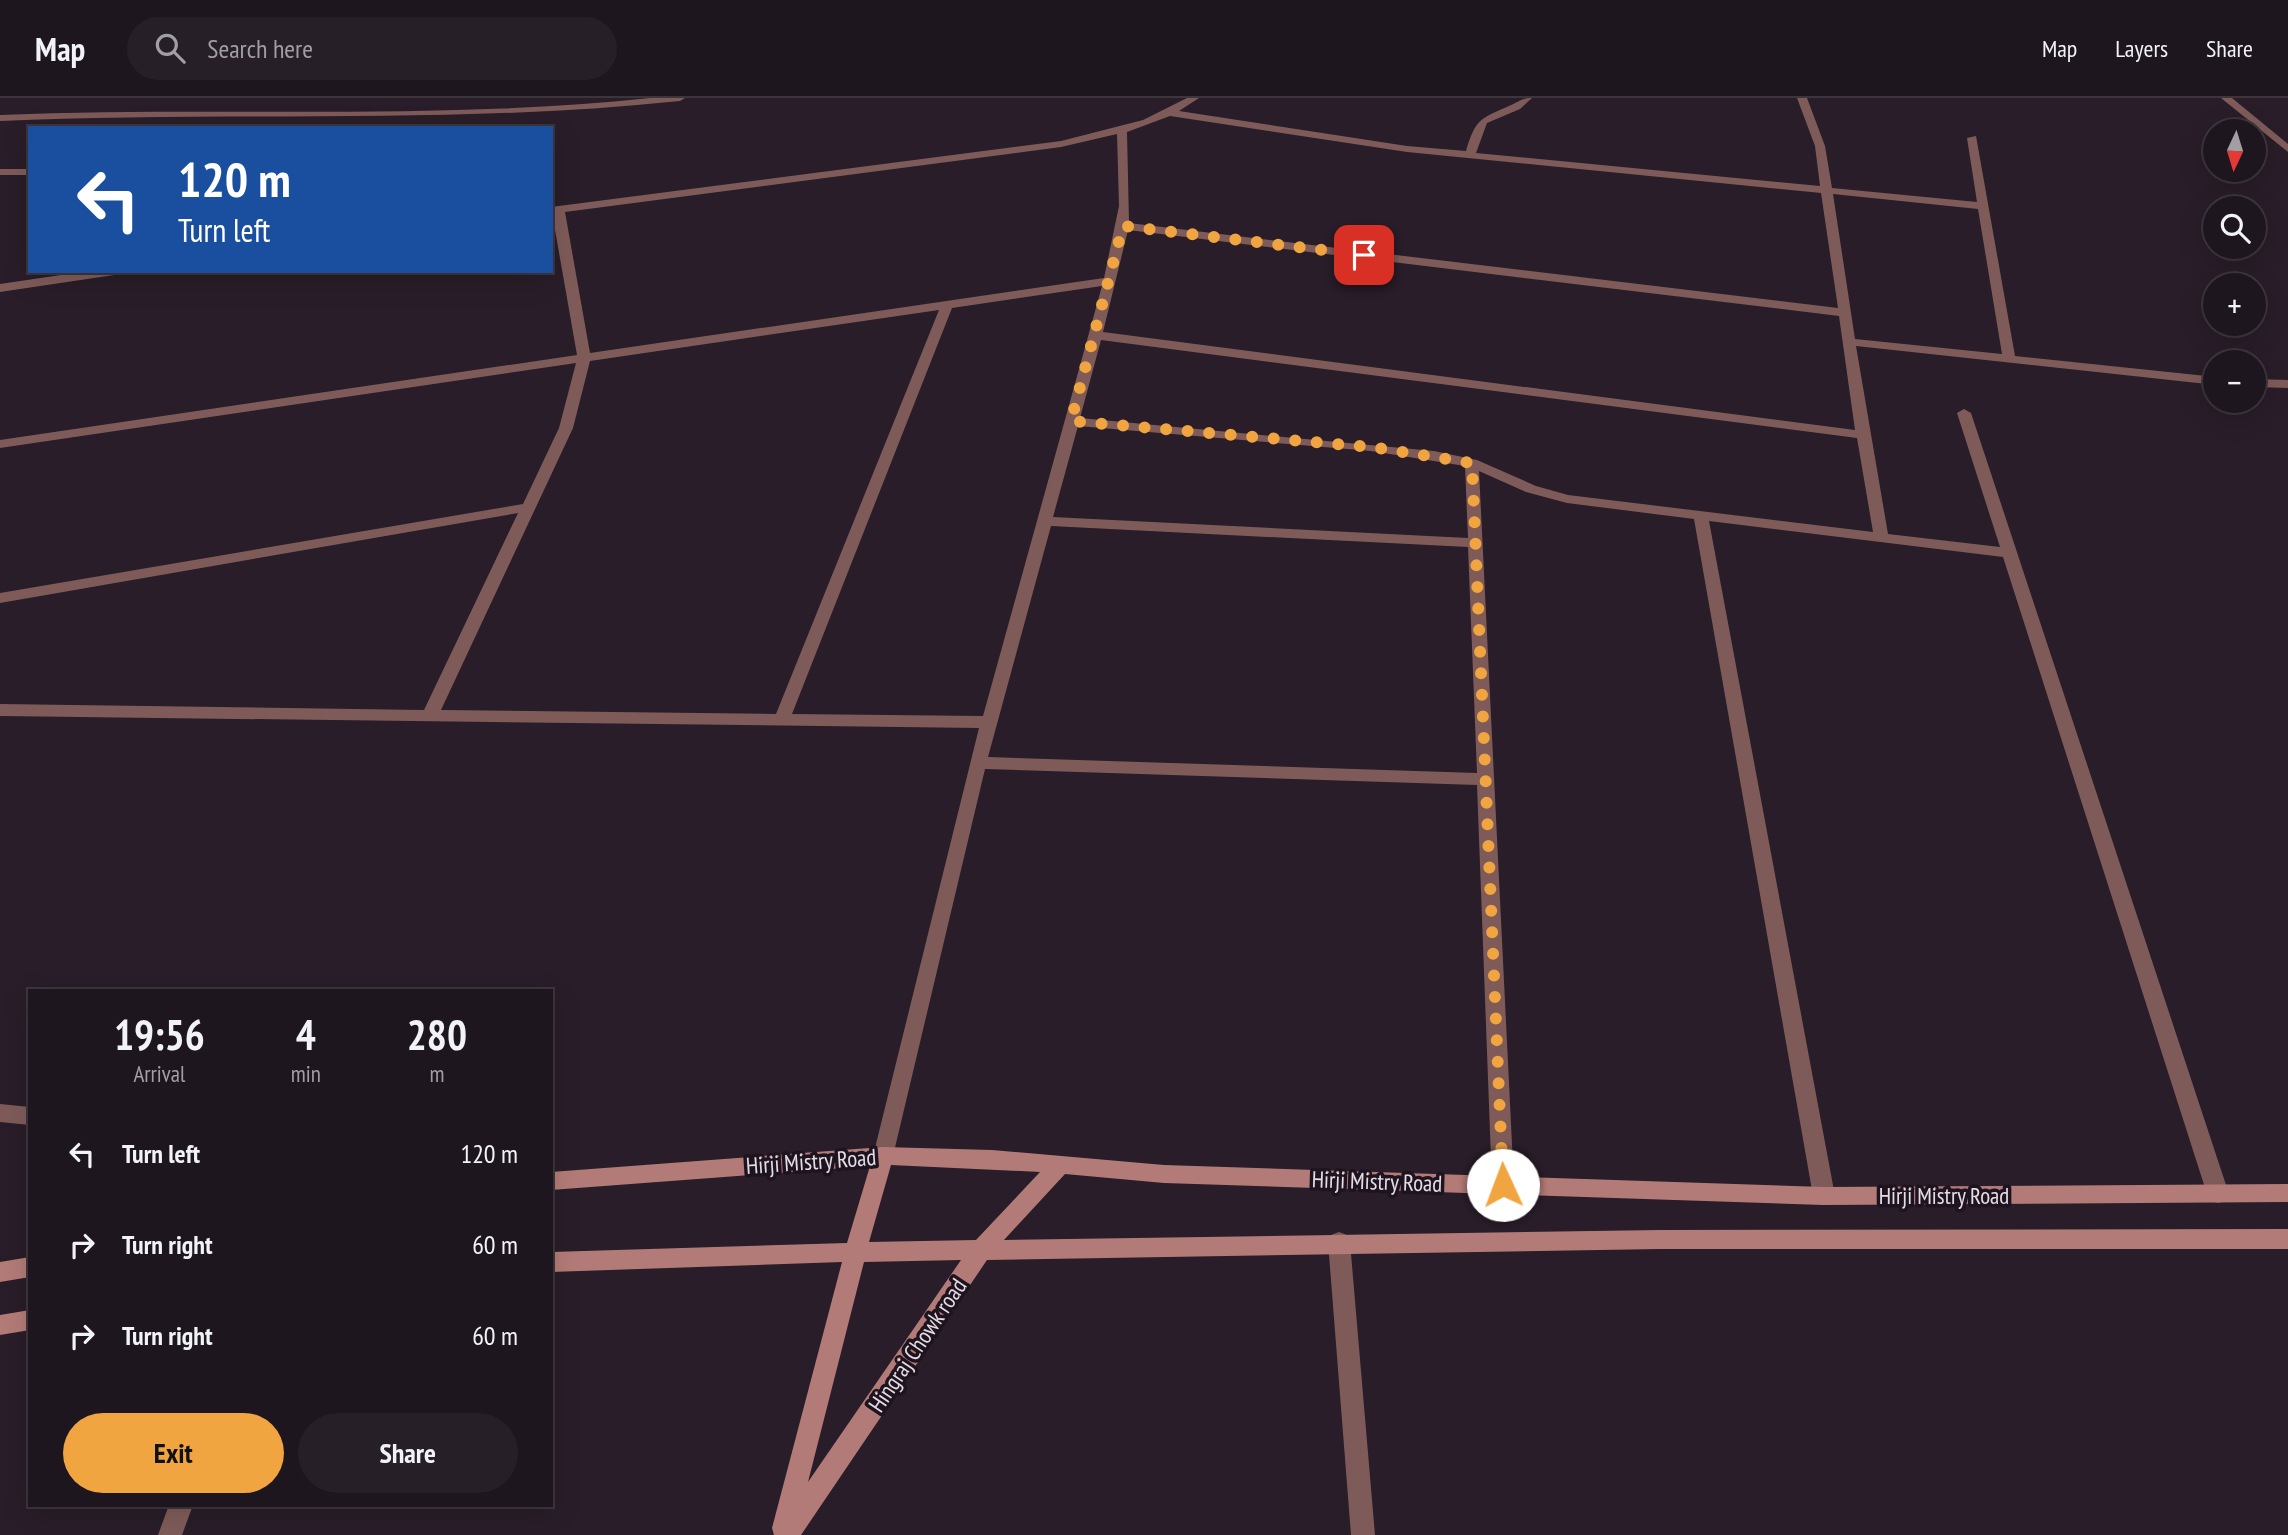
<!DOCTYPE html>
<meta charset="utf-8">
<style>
body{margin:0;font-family:"PT Sans Narrow",sans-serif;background:#261f27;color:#f1f3f6;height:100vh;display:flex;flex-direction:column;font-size:26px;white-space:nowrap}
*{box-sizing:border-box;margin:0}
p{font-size:23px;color:#a19fa4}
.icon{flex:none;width:38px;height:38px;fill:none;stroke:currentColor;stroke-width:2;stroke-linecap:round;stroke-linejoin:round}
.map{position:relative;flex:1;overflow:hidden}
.drawer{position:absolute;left:28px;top:891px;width:525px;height:518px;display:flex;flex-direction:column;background:#1e161e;border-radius:0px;box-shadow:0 7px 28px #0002,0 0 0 2px #3c353c}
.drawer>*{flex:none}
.guide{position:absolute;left:28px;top:28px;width:525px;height:147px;border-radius:0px;box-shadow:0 7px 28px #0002,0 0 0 2px #3c353c;background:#1a4fa0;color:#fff;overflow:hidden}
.needle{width:46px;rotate:184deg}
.controls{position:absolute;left:2203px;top:21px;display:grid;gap:14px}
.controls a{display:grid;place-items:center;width:63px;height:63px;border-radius:50%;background:#1e161e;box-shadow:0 7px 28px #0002,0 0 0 2px #3c353c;font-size:35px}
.pin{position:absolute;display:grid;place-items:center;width:60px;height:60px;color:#fff;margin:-30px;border-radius:14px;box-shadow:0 4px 10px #0006}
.me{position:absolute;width:77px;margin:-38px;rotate:358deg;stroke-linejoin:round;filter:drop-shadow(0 0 5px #0008)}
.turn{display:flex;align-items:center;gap:24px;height:147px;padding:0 35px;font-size:32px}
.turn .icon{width:91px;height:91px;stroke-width:2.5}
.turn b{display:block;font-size:49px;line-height:60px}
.eta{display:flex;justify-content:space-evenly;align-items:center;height:119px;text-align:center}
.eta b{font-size:42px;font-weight:700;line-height:49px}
.action{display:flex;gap:14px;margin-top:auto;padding:14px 35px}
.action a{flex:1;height:80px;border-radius:42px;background:#f1a540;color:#111;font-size:28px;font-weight:700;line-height:80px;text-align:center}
.action a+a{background:#261f27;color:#f1f3f6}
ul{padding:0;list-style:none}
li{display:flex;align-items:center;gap:21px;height:91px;padding:0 35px}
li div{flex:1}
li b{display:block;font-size:26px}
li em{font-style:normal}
header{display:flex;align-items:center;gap:42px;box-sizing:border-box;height:98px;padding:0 35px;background:#1e161e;border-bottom:2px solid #3c353c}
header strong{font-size:33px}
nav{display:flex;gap:38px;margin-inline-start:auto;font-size:24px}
.search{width:490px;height:63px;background:#261f27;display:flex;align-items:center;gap:18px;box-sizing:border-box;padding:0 24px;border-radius:38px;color:#a19fa4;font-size:26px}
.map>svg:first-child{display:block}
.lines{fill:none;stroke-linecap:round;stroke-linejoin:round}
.street{fill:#7e5b58;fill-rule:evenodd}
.secondary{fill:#b37b77;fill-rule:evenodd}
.route{stroke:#f1a540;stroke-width:12;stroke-dasharray:0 21.6}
.labels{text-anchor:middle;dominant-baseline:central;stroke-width:7;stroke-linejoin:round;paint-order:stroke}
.near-street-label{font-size:23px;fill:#e4dde5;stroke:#1e141f}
</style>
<header>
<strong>Map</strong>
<div class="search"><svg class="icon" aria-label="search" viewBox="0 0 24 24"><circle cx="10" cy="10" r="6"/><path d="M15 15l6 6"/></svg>Search here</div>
<nav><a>Map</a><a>Layers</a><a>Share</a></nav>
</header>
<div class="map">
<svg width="2288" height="1437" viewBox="0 0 2288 1437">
<rect width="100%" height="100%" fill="#281d28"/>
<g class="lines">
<path class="street" d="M 650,0 L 685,0 L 680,3 C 454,27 227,13 0,23 L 0,17 C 217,8 434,23 650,0 Z
M 1187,0 L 1199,0 L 1179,13 L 1407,48 L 1466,53 C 1476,19 1481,21 1511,7 C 1520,3 1522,0 1532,0 L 1520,11 L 1487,25 L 1476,55 L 1820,88 L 1815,48 L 1797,0 L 1807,0 L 1825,48 L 1832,90 L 1977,104 L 1967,40 L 1976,38 L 2015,258 L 2216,279 L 2216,287 L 1856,248 L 1888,436 L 2000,449 L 1957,315 L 1964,311 L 1971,315 L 2229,1096 L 2226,1103 L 2218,1105 L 2210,1103 L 2207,1096 L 2003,459 L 1709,423 L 1835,1098 L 1832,1105 L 1824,1107 L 1816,1105 L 1813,1098 L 1694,421 L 1567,405 L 1526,394 L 1479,373 L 1514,1087 L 1510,1093 L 1503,1096 L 1496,1093 L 1492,1087 L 1477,687 L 985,671 L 893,1058 L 890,1064 L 883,1067 L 876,1064 L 873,1058 L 979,630 L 0,618 L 0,606 L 424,612 L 518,415 L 0,505 L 0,495 L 523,406 L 559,330 L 576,265 L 0,350 L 0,342 L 577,257 L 551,109 L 1061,43 L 1143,22 ZM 1170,18 L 1407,54 L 1821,95 L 1838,210 L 1129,125 L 1127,34 ZM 1117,36 L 1119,108 L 1104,180 L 590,255 L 565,114 L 1061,49 ZM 1833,96 L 1978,111 L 2002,256 L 1855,241 ZM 1128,132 L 1839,218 L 1855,332 L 1103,234 ZM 1102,188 L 983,618 L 792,616 L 952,210 ZM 939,212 L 776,616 L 441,612 L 573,330 L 590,263 ZM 1101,242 L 1857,340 L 1873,434 L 1568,397 L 1536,388 L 1477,362 L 1434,353 L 1080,320 ZM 1078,328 L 1371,353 L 1465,368 L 1468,440 L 1053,419 ZM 1051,428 L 1468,449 L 1477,675 L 988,659 Z
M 2221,0 L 2232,0 L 2288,46 L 2288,54 Z
M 0,71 L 30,71 L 30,77 L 0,77 Z
M 88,173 L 120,173 L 114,177 L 0,194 L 0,186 Z
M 2254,281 L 2288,282 L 2288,290 L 2254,289 Z
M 0,1006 L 30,1009 L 30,1027 L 0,1024 Z
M 1339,1134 L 1347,1137 L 1350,1144 L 1375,1437 L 1351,1437 L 1328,1144 L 1331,1137 Z
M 169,1407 L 193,1407 L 182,1437 L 158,1437 Z"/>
<path class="secondary" d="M 883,1049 L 992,1052 L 1164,1067 L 1824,1089 L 2288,1086 L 2288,1104 L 1824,1107 L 1164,1085 L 1065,1076 L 1004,1142 L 1660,1132 L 2288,1131 L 2288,1151 L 1660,1151 L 987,1162 L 801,1437 L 774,1437 L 772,1430 L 842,1164 L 551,1174 L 551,1154 L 847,1145 L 870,1068 L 551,1092 L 551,1074 ZM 891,1067 L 1040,1074 L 976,1142 L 869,1144 ZM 961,1162 L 808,1384 L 864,1164 Z
M 30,1159 L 30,1179 L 0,1184 L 0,1164 Z
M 30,1212 L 30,1232 L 0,1237 L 0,1217 Z"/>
</g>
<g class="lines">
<path class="route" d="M 1364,157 L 1123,128 L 1071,323 L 1371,349 L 1472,365 L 1503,1087"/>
</g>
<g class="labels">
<g class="near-street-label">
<text transform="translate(811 1063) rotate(-4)">Hirji Mistry Road</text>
<text transform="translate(1377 1083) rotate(2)">Hirji Mistry Road</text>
<text x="1944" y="1097">Hirji Mistry Road</text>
<text transform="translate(917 1247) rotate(-56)">Hingraj Chowk road</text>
</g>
</g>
</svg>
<div class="controls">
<a><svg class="needle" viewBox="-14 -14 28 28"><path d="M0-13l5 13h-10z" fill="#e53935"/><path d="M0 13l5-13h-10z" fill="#a19fa4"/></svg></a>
<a><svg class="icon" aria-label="search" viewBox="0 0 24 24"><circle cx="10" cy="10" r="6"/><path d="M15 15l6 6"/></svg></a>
<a>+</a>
<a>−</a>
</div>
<div class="pin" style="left:1364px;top:157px;background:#d93025"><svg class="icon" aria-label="arrive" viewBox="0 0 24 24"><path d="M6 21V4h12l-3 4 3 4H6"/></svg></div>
<svg class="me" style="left:1503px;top:1087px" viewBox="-20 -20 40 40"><circle r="19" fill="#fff"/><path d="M0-13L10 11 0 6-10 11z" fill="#f1a540"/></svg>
<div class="guide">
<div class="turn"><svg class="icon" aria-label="left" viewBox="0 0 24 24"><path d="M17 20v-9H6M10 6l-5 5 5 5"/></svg><div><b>120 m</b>Turn left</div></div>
</div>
<section class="drawer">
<div class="eta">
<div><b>19:56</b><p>Arrival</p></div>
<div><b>4</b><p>min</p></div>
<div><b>280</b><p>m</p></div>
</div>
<ul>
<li><svg class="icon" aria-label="left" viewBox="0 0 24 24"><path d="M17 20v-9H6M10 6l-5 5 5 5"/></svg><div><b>Turn left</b></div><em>120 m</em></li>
<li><svg class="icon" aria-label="right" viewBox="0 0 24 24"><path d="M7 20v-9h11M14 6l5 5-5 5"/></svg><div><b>Turn right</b></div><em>60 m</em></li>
<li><svg class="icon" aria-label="right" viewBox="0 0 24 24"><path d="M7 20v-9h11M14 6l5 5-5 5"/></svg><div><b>Turn right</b></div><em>60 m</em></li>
</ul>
<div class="action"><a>Exit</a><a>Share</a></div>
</section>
</div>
